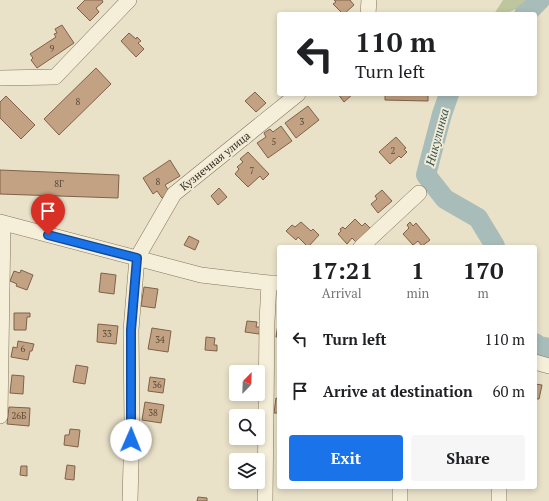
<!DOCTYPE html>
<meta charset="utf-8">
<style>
body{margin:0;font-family:"PT Serif",serif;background:#f6f6f6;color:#202124;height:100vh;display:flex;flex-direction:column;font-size:15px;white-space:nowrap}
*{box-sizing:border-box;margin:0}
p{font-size:13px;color:#757577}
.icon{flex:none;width:22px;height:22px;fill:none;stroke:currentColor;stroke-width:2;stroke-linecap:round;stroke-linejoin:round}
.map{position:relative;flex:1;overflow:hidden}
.details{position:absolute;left:277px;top:245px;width:260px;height:244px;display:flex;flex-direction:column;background:#fff;border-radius:4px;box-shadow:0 2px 6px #0003}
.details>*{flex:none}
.hud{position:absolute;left:277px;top:12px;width:260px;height:84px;border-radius:4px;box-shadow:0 2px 6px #0003;background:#fff;color:#202124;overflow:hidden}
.needle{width:26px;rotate:23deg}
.buttons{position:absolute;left:229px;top:365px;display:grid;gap:8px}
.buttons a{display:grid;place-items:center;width:36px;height:36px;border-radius:4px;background:#fff;box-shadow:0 2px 6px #0003;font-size:20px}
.pin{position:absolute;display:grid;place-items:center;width:34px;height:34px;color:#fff;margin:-41px -17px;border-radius:50% 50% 50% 0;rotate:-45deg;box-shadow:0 0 4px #0007}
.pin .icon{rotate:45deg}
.me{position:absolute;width:44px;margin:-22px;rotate:1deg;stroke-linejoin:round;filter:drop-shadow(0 0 3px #0008)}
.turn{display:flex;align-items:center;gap:14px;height:84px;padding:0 12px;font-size:18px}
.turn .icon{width:52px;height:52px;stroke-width:2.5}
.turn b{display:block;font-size:28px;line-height:34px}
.eta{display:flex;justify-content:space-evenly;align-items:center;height:68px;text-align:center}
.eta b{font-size:24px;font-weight:700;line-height:28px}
.primary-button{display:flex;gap:8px;margin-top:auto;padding:8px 12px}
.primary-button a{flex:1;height:46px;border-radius:4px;background:#1a73e8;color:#fff;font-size:16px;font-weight:700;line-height:46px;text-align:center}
.primary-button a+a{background:#f6f6f6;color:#202124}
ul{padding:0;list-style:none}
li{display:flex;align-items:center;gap:12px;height:52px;padding:0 12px}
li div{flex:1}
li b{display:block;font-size:15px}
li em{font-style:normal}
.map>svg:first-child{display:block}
.green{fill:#bec69d}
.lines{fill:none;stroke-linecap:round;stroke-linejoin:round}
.river{stroke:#a8bdb9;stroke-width:20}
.building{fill:#c2a282;stroke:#7f6248}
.minor-casing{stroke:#83755f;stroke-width:16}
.minor{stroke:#f5efda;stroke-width:15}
.route-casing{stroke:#114b97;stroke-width:10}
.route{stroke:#1a73e8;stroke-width:7}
.labels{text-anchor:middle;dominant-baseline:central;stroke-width:4;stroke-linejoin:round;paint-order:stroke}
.number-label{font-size:9px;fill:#584a39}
.street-label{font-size:11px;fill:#352c21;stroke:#f1ebd6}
.water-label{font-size:12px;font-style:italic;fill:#325253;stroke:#f1ebd6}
</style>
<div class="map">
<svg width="549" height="501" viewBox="0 0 549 501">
<rect width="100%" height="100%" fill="#e9e1c8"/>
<path class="green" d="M 503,0 L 530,0 L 529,2 L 506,14 L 494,14 Z"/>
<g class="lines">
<path class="river" d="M 524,14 L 530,10 L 540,0
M 449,94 L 442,114 L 426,175 L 445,199 L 478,218 L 495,246 L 494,247
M 535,343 L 539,346 L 549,348"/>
</g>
<path class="building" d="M 85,0 L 102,0 L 103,2 L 96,8 L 99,12 L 90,21 L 77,8 Z
M 334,0 L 350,0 L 354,5 L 344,14 L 343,14 L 333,4 L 336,2 Z
M 62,25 L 74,43 L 37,68 L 31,60 L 33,58 L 30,54 L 56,37 L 54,34 L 57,33 L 55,29 Z
M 129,33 L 136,39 L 137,37 L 141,41 L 138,43 L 144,49 L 136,57 L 121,41 Z
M 96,68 L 111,84 L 59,135 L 44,119 Z
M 255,92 L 266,103 L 256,112 L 245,101 Z
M 338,94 L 353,94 L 344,102 Z
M 385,94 L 428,94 L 428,101 L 385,100 Z
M 6,96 L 35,125 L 21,139 L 0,118 L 0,102 Z
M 308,106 L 319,120 L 296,138 L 285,123 Z
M 281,126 L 292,141 L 268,158 L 257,143 L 266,137 L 264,133 L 270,129 L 273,132 Z
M 396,137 L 406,148 L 404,149 L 407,152 L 401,158 L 399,156 L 390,164 L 379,152 Z
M 248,152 L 269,174 L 263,180 L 260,176 L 248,187 L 235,174 L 239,169 L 237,167 L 243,162 L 240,159 Z
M 170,160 L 180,176 L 165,185 L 170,193 L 162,198 L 157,191 L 153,194 L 143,178 Z
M 0,170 L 119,175 L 118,198 L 0,194 Z
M 219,188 L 227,197 L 218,205 L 211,196 Z
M 382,190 L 392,201 L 378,213 L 371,204 L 377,199 L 375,196 Z
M 355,219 L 362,226 L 365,223 L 371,229 L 357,243 L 352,238 L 347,244 L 338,234 L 341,231 L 340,229 L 343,227 L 345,229 Z
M 301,222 L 311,231 L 313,229 L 319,235 L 308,247 L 298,237 L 296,240 L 286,231 L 292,225 L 295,227 Z
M 410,222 L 413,226 L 416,223 L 430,240 L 422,246 L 418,241 L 413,245 L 403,234 L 409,228 L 407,225 Z
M 189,236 L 199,241 L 195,250 L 184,245 Z
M 21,270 L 33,275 L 27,290 L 16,286 L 17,284 L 10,281 L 14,271 L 20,273 Z
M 101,273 L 116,275 L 114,294 L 99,292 Z
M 144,287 L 158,289 L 155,308 L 141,306 Z
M 14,313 L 30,313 L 30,317 L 27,317 L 26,330 L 14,330 Z
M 247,321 L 257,322 L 256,327 L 260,327 L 259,334 L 245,332 Z
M 98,324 L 118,326 L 116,344 L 97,342 Z
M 278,324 L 279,324 L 279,337 L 276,337 Z
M 152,328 L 171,331 L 168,352 L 148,349 Z
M 206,337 L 215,338 L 214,345 L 217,345 L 217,351 L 205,350 Z
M 18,341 L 34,344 L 32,351 L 30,351 L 28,360 L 11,357 L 13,347 L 17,348 Z
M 76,365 L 88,367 L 85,384 L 73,382 Z
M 12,375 L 24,376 L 23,394 L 10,393 Z
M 150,377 L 165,379 L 163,393 L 148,391 Z
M 535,384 L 542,385 L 539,399 L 535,399 Z
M 276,398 L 279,399 L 279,413 L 274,413 Z
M 145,402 L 164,405 L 161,423 L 142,420 Z
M 9,407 L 30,408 L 29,426 L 7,424 Z
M 70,429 L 80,430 L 78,447 L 64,445 L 65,435 L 69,435 Z
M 67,465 L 75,466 L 74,480 L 65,479 Z
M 21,466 L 27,466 L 27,476 L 20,475 Z
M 198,497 L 207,498 L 207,501 L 197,501 Z"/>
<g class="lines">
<defs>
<path id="minor" d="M 368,14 L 369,0
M 0,78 L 55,77 L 129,0
M 0,222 L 201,275 L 269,283 L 279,283
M 361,247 L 419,193
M 535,362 L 549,366
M 0,416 L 3,223
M 130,501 L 132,425 L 131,330 L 137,258 L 174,194 L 298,94
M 265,501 L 267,322 L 269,283
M 400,501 L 400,487
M 499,501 L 499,487"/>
</defs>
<use href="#minor" class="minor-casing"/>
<use href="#minor" class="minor"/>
</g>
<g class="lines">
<defs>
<path id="route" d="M 48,235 L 137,258 L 131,330 L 131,440"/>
</defs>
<use href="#route" class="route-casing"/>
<use href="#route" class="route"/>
</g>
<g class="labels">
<g class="number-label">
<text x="52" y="49">9</text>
<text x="78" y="102">8</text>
<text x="302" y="122">3</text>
<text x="274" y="142">5</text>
<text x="393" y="151">2</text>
<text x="252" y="171">7</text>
<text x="158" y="182">8</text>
<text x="59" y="184">8Г</text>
<text x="107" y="334">33</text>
<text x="160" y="340">34</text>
<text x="23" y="349">6</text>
<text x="157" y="385">36</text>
<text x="153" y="413">38</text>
<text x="19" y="416">26Б</text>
</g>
<g class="street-label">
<text transform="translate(215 161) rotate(-39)">Кузнечная улица</text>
</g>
<g class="water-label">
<text transform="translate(437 137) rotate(-75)">Никулинка</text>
</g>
</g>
</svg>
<div class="buttons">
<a><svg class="needle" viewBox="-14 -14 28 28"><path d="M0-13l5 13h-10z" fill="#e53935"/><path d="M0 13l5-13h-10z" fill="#757577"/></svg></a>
<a><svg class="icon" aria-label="search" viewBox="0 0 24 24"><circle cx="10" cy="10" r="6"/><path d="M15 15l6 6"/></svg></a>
<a><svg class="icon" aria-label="layers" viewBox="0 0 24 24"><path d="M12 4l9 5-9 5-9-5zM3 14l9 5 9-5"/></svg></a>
</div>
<div class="pin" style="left:48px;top:235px;background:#d93025"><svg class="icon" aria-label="arrive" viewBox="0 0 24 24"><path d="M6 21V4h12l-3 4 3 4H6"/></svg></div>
<svg class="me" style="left:131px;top:440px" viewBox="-20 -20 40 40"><circle r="19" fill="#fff"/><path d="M0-13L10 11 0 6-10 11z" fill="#1a73e8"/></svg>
<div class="hud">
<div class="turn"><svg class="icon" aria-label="left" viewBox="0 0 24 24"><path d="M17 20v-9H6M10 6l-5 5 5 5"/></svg><div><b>110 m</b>Turn left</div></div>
</div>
<section class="details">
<div class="eta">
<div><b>17:21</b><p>Arrival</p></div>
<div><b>1</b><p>min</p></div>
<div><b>170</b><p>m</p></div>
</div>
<ul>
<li><svg class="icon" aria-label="left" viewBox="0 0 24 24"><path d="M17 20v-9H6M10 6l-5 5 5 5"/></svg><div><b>Turn left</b></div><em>110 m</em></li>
<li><svg class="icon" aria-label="arrive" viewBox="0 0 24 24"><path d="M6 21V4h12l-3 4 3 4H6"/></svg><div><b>Arrive at destination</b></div><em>60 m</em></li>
</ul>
<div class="primary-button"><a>Exit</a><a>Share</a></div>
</section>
</div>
